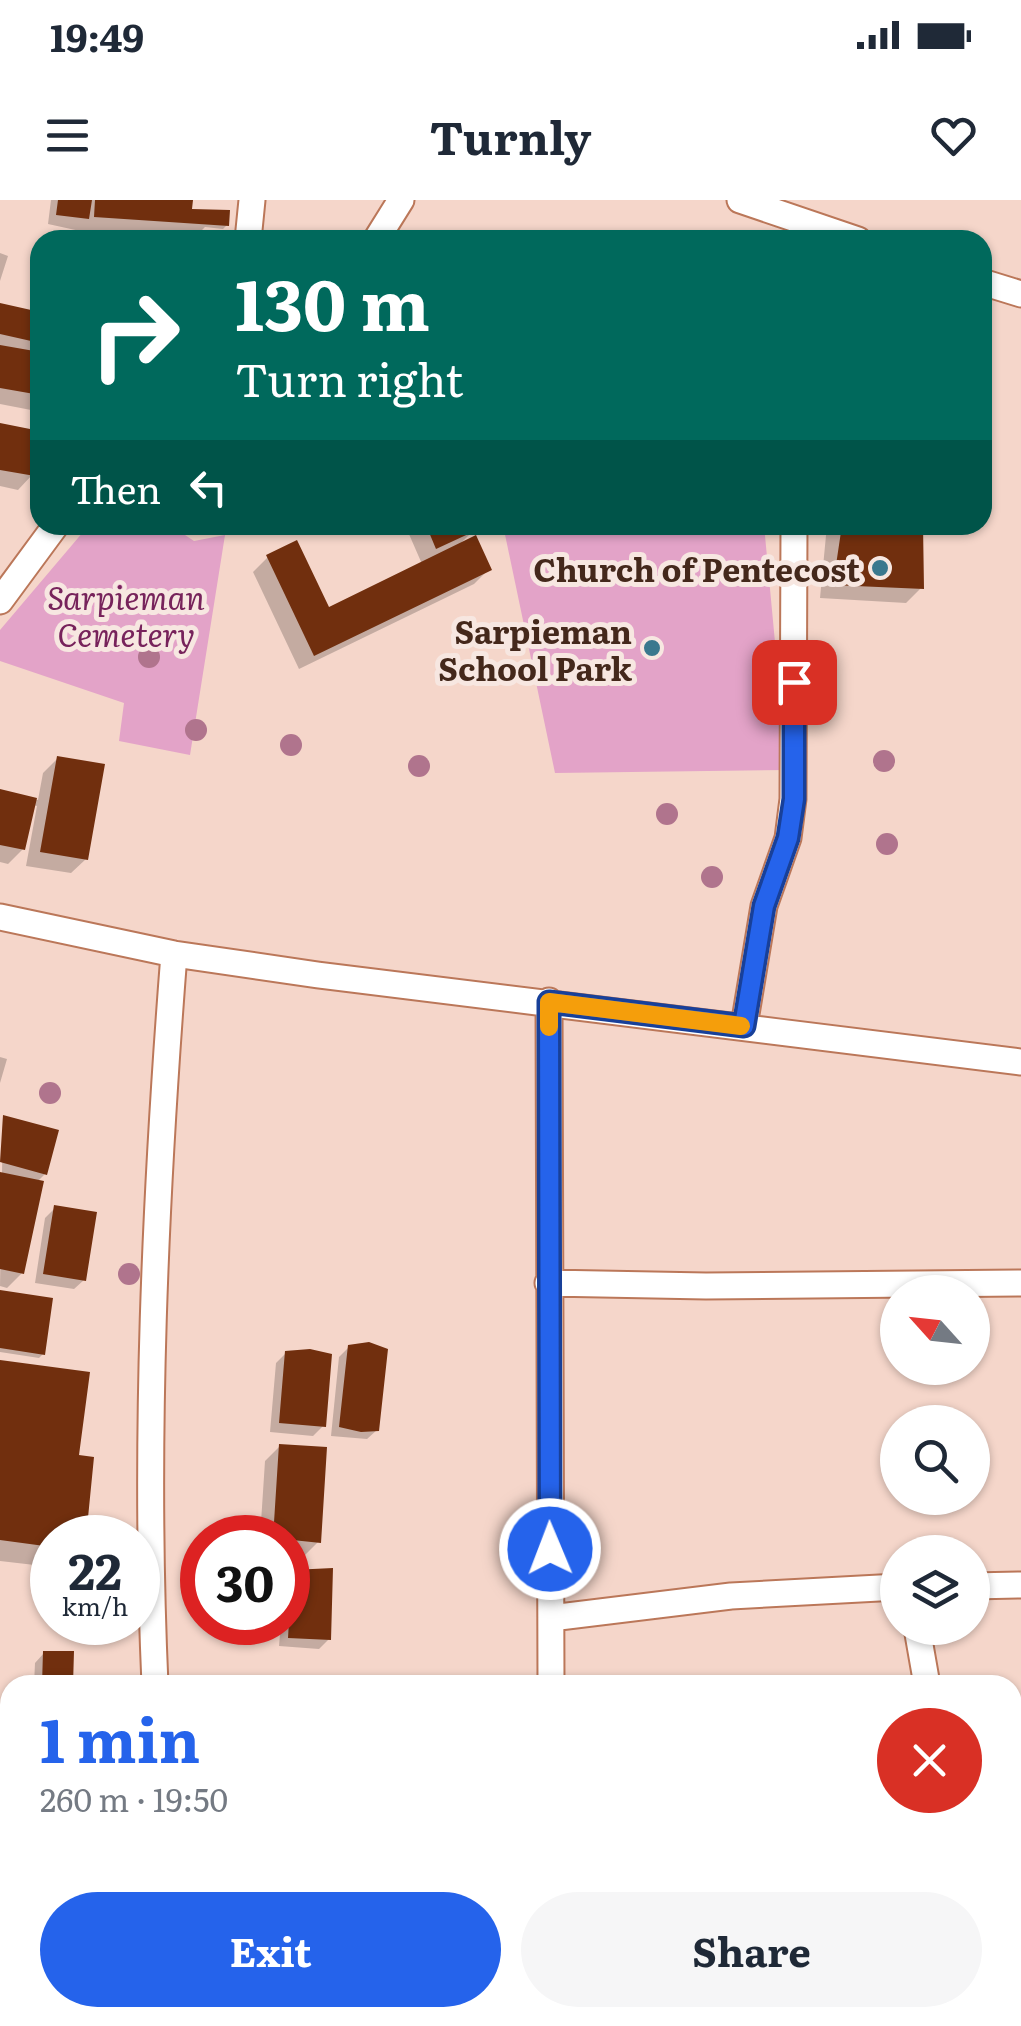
<!DOCTYPE html>
<meta charset="utf-8">
<style>
body{margin:0;font-family:Literata,serif;background:#f6f6f7;color:#1f2937;height:100vh;display:flex;flex-direction:column;font-size:38px;white-space:nowrap}
*{box-sizing:border-box;margin:0}
p{font-size:32px;color:#747a83}
.icon{flex:none;width:55px;height:55px;fill:none;stroke:currentColor;stroke-width:2;stroke-linecap:round;stroke-linejoin:round}
.map{position:relative;flex:1;overflow:hidden}
.details{position:absolute;left:0px;top:1475px;width:1022px;height:352px;display:flex;flex-direction:column;background:#fff;border-radius:30px 30px 0 0;box-shadow:0 2px 8px #0004}
.details>*{flex:none}
.guide{position:absolute;left:30px;top:30px;width:962px;height:305px;border-radius:30px;box-shadow:0 2px 8px #0004;background:#00695c;color:#fff;overflow:hidden}
.needle{width:65px;rotate:297deg}
.tools{position:absolute;left:880px;top:1075px;display:grid;gap:20px}
.tools a{display:grid;place-items:center;width:110px;height:110px;border-radius:50%;background:#fff;box-shadow:0 2px 8px #0004;font-size:50px}
.speed{position:absolute;left:30px;top:1315px;display:flex;gap:20px;font-size:50px;font-weight:700;text-align:center}
.speed>*{display:grid;place-content:center;width:130px;height:130px;border-radius:50%;background:#fff;box-shadow:0 2px 8px #0004;line-height:1}
.speed small{font-size:25px;font-weight:400}
.speed .limit{border:15px solid #d22;background:#fff;color:#111}
.pin{position:absolute;display:grid;place-items:center;width:85px;height:85px;color:#fff;margin:-42px;border-radius:20px;box-shadow:0 5px 15px #0006}
.me{position:absolute;width:110px;margin:-55px;rotate:359deg;stroke-linejoin:round;filter:drop-shadow(0 0 8px #0008)}
.turn{display:flex;align-items:center;gap:35px;height:210px;padding:0 40px;font-size:45px}
.turn .icon{width:130px;height:130px;stroke-width:2.5}
.turn b{display:block;font-size:70px;line-height:85px}
.then{display:flex;align-items:center;height:95px;padding:0 40px;background:#0003;gap:20px;font-size:38px}
.round{display:grid;place-items:center;flex:none;width:105px;height:105px;border-radius:52px;background:#f6f6f7}
.headline{display:flex;align-items:center;justify-content:space-between;height:170px;padding:0 40px}
h1{font-size:60px;font-weight:700;line-height:75px;color:#2563eb}
.button{display:flex;gap:20px;margin-top:auto;padding:20px 40px}
.button a{flex:1;height:115px;border-radius:60px;background:#2563eb;color:#fff;font-size:40px;font-weight:700;line-height:115px;text-align:center}
.button a+a{background:#f6f6f7;color:#1f2937}
.status{display:flex;justify-content:space-between;align-items:center;height:70px;padding:0 50px;background:#fff;direction:ltr}
.status svg{height:28px;fill:currentColor}
header{display:flex;justify-content:space-between;align-items:center;height:130px;padding:0 40px;background:#fff;font-size:45px;font-weight:700}
.map>svg:first-child{display:block}
.green{fill:#e3a3c8}
.shadow{fill:#0003}
.building{fill:#712f0e}
.lines{fill:none;stroke-linecap:round;stroke-linejoin:round}
.street-casing{stroke:#bb7759;stroke-width:29}
.street{stroke:#fff;stroke-width:25}
.tree{fill:#b0748d}
.route-casing{stroke:#184099;stroke-width:25}
.route{stroke:#2563eb;stroke-width:18}
.slow{stroke:#f59e0b;stroke-width:18}
.poi-dot{fill:#3a788e;stroke:#f7e7e1;stroke-width:4}
.labels{text-anchor:middle;dominant-baseline:central;stroke-width:10;stroke-linejoin:round;paint-order:stroke}
.poi-label{font-size:32px;font-weight:bold;fill:#44281b;stroke:#f7e7e1;text-anchor:end}
.park-label{font-size:32px;font-style:italic;fill:#77235b;stroke:#f7e7e1}
</style>
<div class="status"><b>19:49</b><svg viewBox="0 0 49 12"><path d="M0 12V9h3v3zM5 12V6h3v6zM10 12V3h3v9zM15 12V0h3v12zM26 1h20v11H26zM47 4h2v5h-2z"/></svg></div>
<header><svg class="icon" aria-label="menu" viewBox="0 0 24 24"><path d="M4 6h16M4 12h16M4 18h16"/></svg>Turnly<svg class="icon" aria-label="heart" viewBox="0 0 24 24"><path d="M12 20l-8-8c-3-5 5-10 8-4 3-6 11-1 8 4z"/></svg></header>
<div class="map">
<svg width="1021" height="1826" viewBox="0 0 1021 1826">
<rect width="100%" height="100%" fill="#f5d6ca"/>
<path class="green" d="M 89,325 L 170,325 L 194,341 L 225,335 L 190,555 L 119,541 L 124,503 L 0,461 L 0,430 Z
M 503,325 L 764,325 L 787,570 L 555,573 Z"/>
<path class="shadow" d="M 51,0 L 190,0 L 189,11 L 227,25 L 223,29 L 205,27 L 192,40 L 80,31 L 48,24 Z
M 0,53 L 8,56 L 0,81 Z
M 0,105 L 40,114 L 40,201 L 31,210 L 0,204 Z
M 0,226 L 40,234 L 32,275 L 18,290 L 0,286 Z
M 405,325 L 472,325 L 474,330 L 458,346 L 489,369 L 474,384 L 299,469 L 253,372 L 268,357 L 328,410 L 422,364 Z
M 827,325 L 922,325 L 921,388 L 906,403 L 820,398 Z
M 58,558 L 86,659 L 71,673 L 26,666 L 37,606 L 33,605 L 23,649 L 8,664 L 0,662 L 0,592 L 38,600 L 43,573 Z
M 0,857 L 7,859 L 0,883 Z
M 3,917 L 45,974 L 37,982 L 22,1073 L 7,1088 L 0,1086 Z
M 55,1008 L 84,1080 L 74,1089 L 35,1083 L 45,1018 Z
M 0,1093 L 43,1154 L 39,1158 L 0,1152 Z
M 349,1147 L 377,1230 L 367,1239 L 331,1236 L 339,1157 Z
M 286,1153 L 323,1226 L 313,1236 L 270,1232 L 276,1163 Z
M 0,1163 L 76,1257 L 52,1338 L 52,1367 L 0,1361 Z
M 280,1246 L 318,1342 L 303,1357 L 288,1356 L 288,1338 L 260,1338 L 265,1261 Z
M 294,1373 L 329,1439 L 319,1449 L 279,1446 L 281,1422 L 288,1422 L 288,1379 Z
M 44,1453 L 70,1485 L 34,1485 L 35,1463 Z"/>
<path class="building" d="M 58,0 L 92,0 L 89,19 L 56,15 Z
M 95,0 L 193,0 L 192,9 L 230,10 L 229,26 L 94,17 Z
M 0,103 L 40,112 L 40,143 L 0,134 Z
M 0,145 L 40,152 L 40,195 L 0,188 Z
M 0,223 L 40,231 L 35,276 L 0,270 Z
M 426,325 L 474,325 L 477,330 L 436,349 Z
M 842,325 L 923,325 L 924,389 L 833,385 Z
M 476,335 L 492,370 L 314,456 L 266,355 L 297,340 L 329,407 Z
M 57,556 L 105,564 L 88,660 L 40,652 Z
M 0,589 L 37,598 L 25,650 L 0,645 Z
M 3,915 L 59,930 L 47,975 L 0,962 Z
M 0,972 L 44,981 L 24,1074 L 0,1069 Z
M 54,1005 L 97,1012 L 86,1081 L 43,1074 Z
M 0,1090 L 53,1098 L 45,1155 L 0,1148 Z
M 369,1142 L 388,1149 L 379,1231 L 361,1232 L 339,1227 L 348,1145 Z
M 310,1149 L 332,1154 L 326,1227 L 279,1223 L 285,1151 Z
M 0,1160 L 90,1172 L 79,1255 L 94,1257 L 86,1338 L 52,1338 L 52,1347 L 0,1340 Z
M 279,1244 L 327,1247 L 321,1343 L 273,1338 Z
M 333,1368 L 331,1440 L 288,1438 L 292,1370 Z
M 43,1451 L 74,1451 L 73,1485 L 42,1485 Z"/>
<g class="lines">
<defs>
<path id="street" d="M 740,0 L 858,40
M 248,40 L 252,0
M 376,40 L 401,0
M 982,82 L 1021,94
M 0,401 L 56,325
M 0,717 L 174,754 L 318,775 L 1021,862
M 549,801 L 551,1485
M 744,826 L 764,706 L 788,638 L 793,599 L 794,325
M 548,1083 L 706,1086 L 1021,1083
M 972,1386 L 1021,1385
M 551,1418 L 731,1396 L 898,1387
M 917,1428 L 927,1485
M 155,1485 C 144,1241 155,998 174,754
M 1012,1767 L 1019,1772
M 565,1818 L 565,1826"/>
</defs>
<use href="#street" class="street-casing"/>
<use href="#street" class="street"/>
</g>
<g class="tree">
<circle cx="149" cy="457" r="11"/>
<circle cx="196" cy="530" r="11"/>
<circle cx="291" cy="545" r="11"/>
<circle cx="884" cy="561" r="11"/>
<circle cx="419" cy="566" r="11"/>
<circle cx="667" cy="614" r="11"/>
<circle cx="887" cy="644" r="11"/>
<circle cx="712" cy="677" r="11"/>
<circle cx="50" cy="893" r="11"/>
<circle cx="129" cy="1074" r="11"/>
</g>
<g class="lines">
<defs>
<path id="route" d="M 550,1349 L 549,802 L 744,826 L 764,706 L 788,638 L 794,599 L 794,482"/>
</defs>
<use href="#route" class="route-casing"/>
<use href="#route" class="route"/>
<path class="slow" d="M 549,827 L 549,802 L 741,826"/>
</g>
<g class="poi-dot">
<circle cx="880" cy="368" r="10"/>
<circle cx="652" cy="448" r="10"/>
</g>
<g class="labels">
<g class="poi-label">
<text x="860" y="368">Church of Pentecost</text>
<text x="632" y="430">Sarpieman<tspan x="632" dy="37">School Park</tspan></text>
</g>
<g class="park-label">
<text x="126" y="396">Sarpieman<tspan x="126" dy="37">Cemetery</tspan></text>
</g>
</g>
</svg>
<div class="tools">
<a><svg class="needle" viewBox="-14 -14 28 28"><path d="M0-13l5 13h-10z" fill="#e53935"/><path d="M0 13l5-13h-10z" fill="#747a83"/></svg></a>
<a><svg class="icon" aria-label="search" viewBox="0 0 24 24"><circle cx="10" cy="10" r="6"/><path d="M15 15l6 6"/></svg></a>
<a><svg class="icon" aria-label="layers" viewBox="0 0 24 24"><path d="M12 4l9 5-9 5-9-5zM3 14l9 5 9-5"/></svg></a>
</div>
<div class="speed"><div>22<small>km/h</small></div><div class="limit">30</div></div>
<div class="pin" style="left:794px;top:482px;background:#d93025"><svg class="icon" aria-label="arrive" viewBox="0 0 24 24"><path d="M6 21V4h12l-3 4 3 4H6"/></svg></div>
<svg class="me" style="left:550px;top:1349px" viewBox="-20 -20 40 40"><circle r="17" fill="#2563eb" stroke="#fff" stroke-width="3"/><path d="M0-11L8 9 0 5-8 9z" fill="#fff"/></svg>
<div class="guide">
<div class="turn"><svg class="icon" aria-label="right" viewBox="0 0 24 24"><path d="M7 20v-9h11M14 6l5 5-5 5"/></svg><div><b>130 m</b>Turn right</div></div>
<div class="then">Then<svg class="icon" aria-label="left" viewBox="0 0 24 24"><path d="M17 20v-9H6M10 6l-5 5 5 5"/></svg></div>
</div>
<section class="details">
<div class="headline"><div><h1>1 min</h1><p>260 m · 19:50</p></div><a class="round" style="background:#d93025;color:#fff"><svg class="icon" aria-label="close" viewBox="0 0 24 24"><path d="M6 6l12 12M18 6L6 18"/></svg></a></div>
<div class="button"><a>Exit</a><a>Share</a></div>
</section>
</div>
